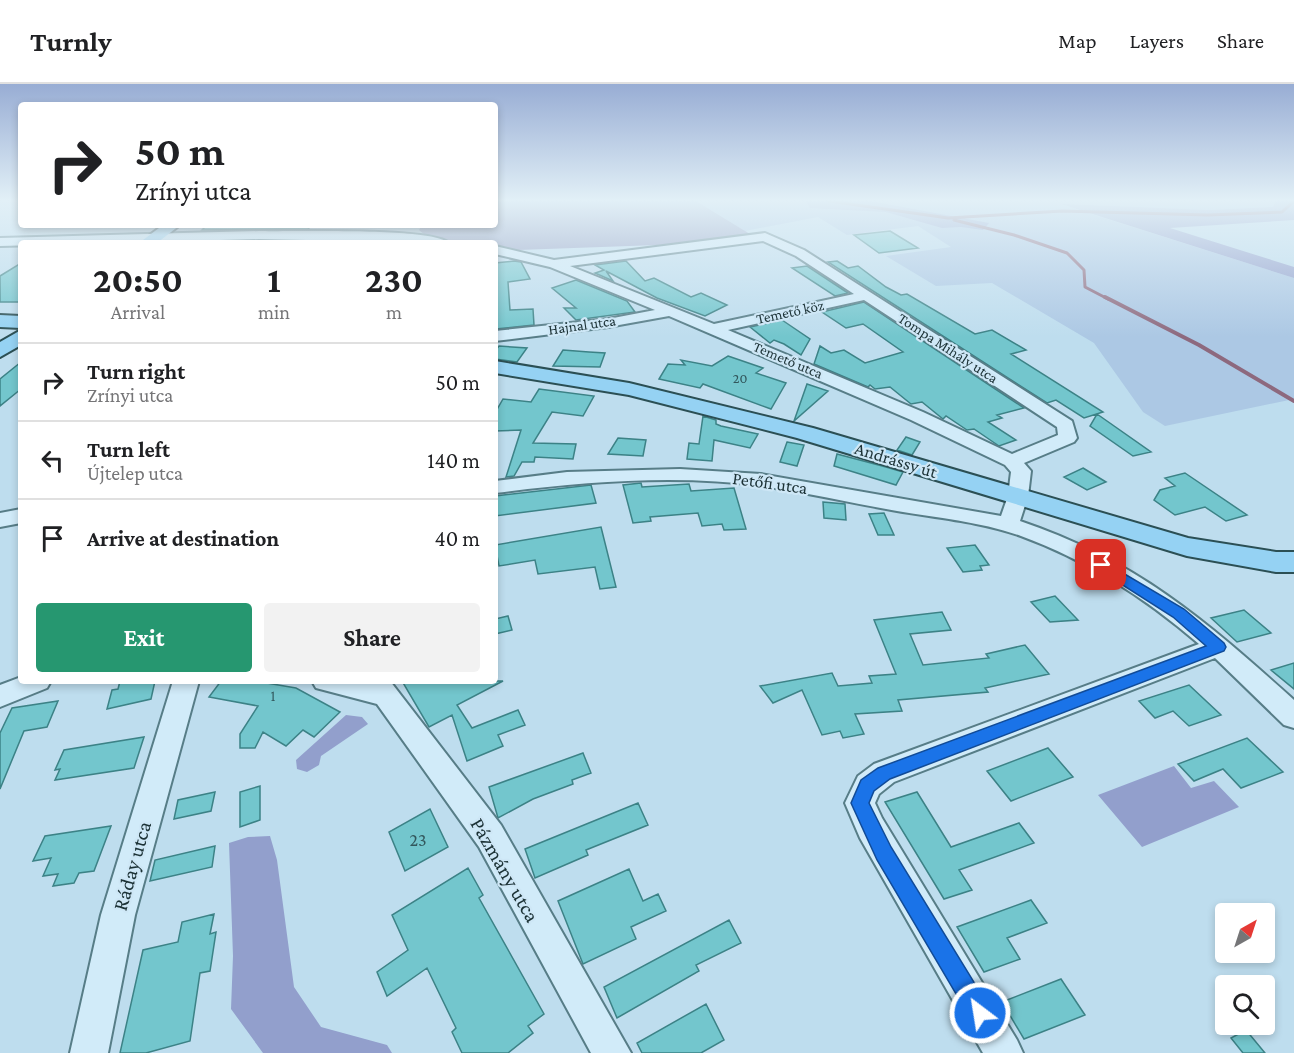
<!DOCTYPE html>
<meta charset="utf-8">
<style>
body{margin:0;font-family:"Crimson Pro",serif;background:#f2f2f2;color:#202124;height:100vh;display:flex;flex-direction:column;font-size:22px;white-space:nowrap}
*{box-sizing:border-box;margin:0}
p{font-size:20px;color:#757577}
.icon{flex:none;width:33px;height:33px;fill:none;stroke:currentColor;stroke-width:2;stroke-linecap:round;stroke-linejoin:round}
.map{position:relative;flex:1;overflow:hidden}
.side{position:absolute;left:18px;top:156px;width:480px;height:444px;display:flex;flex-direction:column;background:#fff;border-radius:6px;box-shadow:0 3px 9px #0003}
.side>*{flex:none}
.hud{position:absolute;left:18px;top:18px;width:480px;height:126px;border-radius:6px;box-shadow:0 3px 9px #0003;background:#fff;color:#202124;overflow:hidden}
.needle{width:39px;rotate:39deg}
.controls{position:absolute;left:1215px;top:819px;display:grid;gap:12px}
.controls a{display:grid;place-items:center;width:60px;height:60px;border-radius:6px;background:#fff;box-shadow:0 3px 9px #0003;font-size:30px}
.pin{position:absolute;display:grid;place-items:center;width:51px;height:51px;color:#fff;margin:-26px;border-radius:12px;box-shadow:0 3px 9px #0006}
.me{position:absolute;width:66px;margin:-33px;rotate:329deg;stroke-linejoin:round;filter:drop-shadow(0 0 4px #0008)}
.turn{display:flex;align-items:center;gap:21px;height:126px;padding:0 18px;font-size:27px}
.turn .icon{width:78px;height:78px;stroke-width:2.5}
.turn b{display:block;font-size:42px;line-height:51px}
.eta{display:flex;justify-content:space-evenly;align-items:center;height:102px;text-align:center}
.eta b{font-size:36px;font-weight:700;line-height:42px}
.primary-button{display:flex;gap:12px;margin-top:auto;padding:12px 18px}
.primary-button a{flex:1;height:69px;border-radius:6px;background:#269770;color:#fff;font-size:24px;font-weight:700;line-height:69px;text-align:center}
.primary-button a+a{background:#f2f2f2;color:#202124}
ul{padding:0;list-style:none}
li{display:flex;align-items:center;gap:18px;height:78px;padding:0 18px;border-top:2px solid #e0e0e0}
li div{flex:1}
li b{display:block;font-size:22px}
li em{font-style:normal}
header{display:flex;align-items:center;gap:36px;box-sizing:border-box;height:84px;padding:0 30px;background:#fff;border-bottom:2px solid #e0e0e0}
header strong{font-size:28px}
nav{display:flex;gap:33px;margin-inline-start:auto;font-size:21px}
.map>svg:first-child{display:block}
.farmland{fill:#acc8e4}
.green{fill:#929fcc}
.cemetery{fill:#929cc0}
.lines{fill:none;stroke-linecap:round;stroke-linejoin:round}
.stream-far1{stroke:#8d697e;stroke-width:3}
.stream{stroke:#8d697e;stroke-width:4}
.building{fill:#73c6cd;stroke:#3c8286;stroke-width:1.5}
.minor-casing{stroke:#577d87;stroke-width:4}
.major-casing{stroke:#2b4f54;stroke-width:4}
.minor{fill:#d1ebf9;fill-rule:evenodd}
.major{fill:#95d2f3;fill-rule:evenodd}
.route{fill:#1a73e8;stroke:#114b97;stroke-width:1.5}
.labels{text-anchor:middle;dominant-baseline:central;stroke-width:4.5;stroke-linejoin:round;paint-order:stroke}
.far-number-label{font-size:14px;fill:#32575c}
.far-street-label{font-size:15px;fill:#1c3236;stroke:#cee7f6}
.number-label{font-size:15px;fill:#32575c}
.street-label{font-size:18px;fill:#1c3236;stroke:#cee7f6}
.near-number-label{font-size:18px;fill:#32575c}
.near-street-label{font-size:21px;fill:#1c3236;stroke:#cee7f6}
</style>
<header>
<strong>Turnly</strong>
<nav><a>Map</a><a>Layers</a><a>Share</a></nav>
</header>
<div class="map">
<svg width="1294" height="969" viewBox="0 0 1294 969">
<rect width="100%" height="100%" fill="#beddee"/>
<path class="farmland" d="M 696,117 L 1275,117 L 1273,123 L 1209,126 L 1063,121 L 1294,194 L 1294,315 L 1165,342 L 1143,328 L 1094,259 L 992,199 L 936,202 L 886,172 L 951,163 L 918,142 L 847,151 L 818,133 L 745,147 Z"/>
<path class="green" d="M 806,117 L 870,117 L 989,139 L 983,146 L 961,143 L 942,144 L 886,128 L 810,124 Z
M 1275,117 L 1294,117 L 1294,136 L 1170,144 L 1294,183 L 1294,194 L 1061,120 L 1209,126 L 1273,123 Z
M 346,631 L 362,633 L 368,640 L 321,672 L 319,681 L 307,688 L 297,685 L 296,676 Z
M 1174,682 L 1191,704 L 1214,697 L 1239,723 L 1142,763 L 1098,711 Z
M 270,752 L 277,776 L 294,903 L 321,943 L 387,961 L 392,969 L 263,969 L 231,925 L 233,872 L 229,759 L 248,753 Z"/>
<path class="cemetery" d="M 495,117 L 696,117 L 750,150 L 685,160 L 518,166 L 495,163 L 495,159 C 473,159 435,162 419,146 L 422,141 L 495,141 Z"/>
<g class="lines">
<path class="stream-far1" d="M 829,117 L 948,134 L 1062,127 L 1208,131 L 1282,128 L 1294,117
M 954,136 L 1014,151 L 1067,169 L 1084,186 L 1085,203 L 1108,215"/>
<path class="stream" d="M 1105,213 L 1199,261 L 1294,317"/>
</g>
<path class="building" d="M 207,141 L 312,141 L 308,145 L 202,146 Z
M 890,147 L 918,164 L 879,169 L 854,151 Z
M 514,177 L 521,178 L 530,195 L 508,198 L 510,226 L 533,225 L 534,241 L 496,245 L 495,179 Z
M 626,177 L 645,197 L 654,194 L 691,213 L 701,209 L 727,221 L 705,232 L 657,214 L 606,187 L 613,197 L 595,189 L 604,186 L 595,181 Z
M 837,177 L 848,184 L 858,182 L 886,203 L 901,211 L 907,210 L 975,250 L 992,246 L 1026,266 L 1011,270 L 1103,328 L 1084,334 L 1056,316 L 1047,319 L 828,178 Z
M 21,179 L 21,218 L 0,218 L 0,192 Z
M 807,182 L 848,209 L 835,212 L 792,184 Z
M 576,196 L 627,217 L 635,228 L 576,236 L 564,224 L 576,224 L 552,204 Z
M 864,218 L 1024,324 L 997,331 L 1002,334 L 988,338 L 1016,356 L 999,362 L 974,345 L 967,346 L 946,332 L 943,335 L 922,318 L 911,320 L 890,303 L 875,305 L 870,301 L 868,303 L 814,280 L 820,262 L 831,269 L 844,266 L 865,279 L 903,268 L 863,240 L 846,244 L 822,228 Z
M 782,236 L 810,255 L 801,271 L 784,260 L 774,256 L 770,259 L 750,243 Z
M 499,262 L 527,264 L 517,278 L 495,275 L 495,267 Z
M 563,266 L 589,268 L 605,269 L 600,283 L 553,282 Z
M 728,272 L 763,284 L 756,289 L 786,299 L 771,325 L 703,300 L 700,304 L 659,295 L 668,280 L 685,281 L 681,276 L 712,282 Z
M 21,278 L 21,305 L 0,322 L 0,295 Z
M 807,300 L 828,307 L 794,337 Z
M 539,305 L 594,312 L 583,332 L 552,328 L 533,359 L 576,360 L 573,375 L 535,373 L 534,378 L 522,378 L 514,392 L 506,393 L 521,346 L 495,347 L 495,329 L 503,315 L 531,318 Z
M 1097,330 L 1151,368 L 1133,372 L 1090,342 Z
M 703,332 L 716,336 L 716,340 L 721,342 L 758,350 L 750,364 L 714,356 L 712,377 L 687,375 L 689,359 L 699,360 Z
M 906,353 L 920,358 L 912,371 L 897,366 Z
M 618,354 L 646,356 L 643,372 L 608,370 Z
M 787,358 L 804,361 L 797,382 L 780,378 Z
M 837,370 L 886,383 L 903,388 L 896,401 L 834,382 Z
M 1083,384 L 1106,398 L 1087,406 L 1064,393 Z
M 1185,389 L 1247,431 L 1226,437 L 1205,423 L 1175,431 L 1154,416 L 1160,406 L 1175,402 L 1165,394 Z
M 641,399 L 642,403 L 689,400 L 691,407 L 734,404 L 746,445 L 724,446 L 722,440 L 702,442 L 698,429 L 650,433 L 651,437 L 633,439 L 623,401 Z
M 591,401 L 596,419 L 495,432 L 495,412 Z
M 823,418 L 845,420 L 846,436 L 824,434 Z
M 884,429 L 894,451 L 878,451 L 869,430 Z
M 601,443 L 616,503 L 600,505 L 595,483 L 538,490 L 535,476 L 499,482 L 495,461 Z
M 975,461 L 989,481 L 980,482 L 982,486 L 963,488 L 947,464 Z
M 1055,512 L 1078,536 L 1050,538 L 1031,518 Z
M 1244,526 L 1271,549 L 1237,558 L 1211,534 Z
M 942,528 L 951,546 L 910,550 L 923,581 L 989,574 L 986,570 L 1025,561 L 1049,590 L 985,604 L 988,608 L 898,616 L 902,627 L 855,630 L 864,650 L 843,654 L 840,647 L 822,651 L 802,606 L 773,619 L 760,602 L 832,589 L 838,602 L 872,599 L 869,592 L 896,590 L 874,536 Z
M 508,532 L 512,546 L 495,550 L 495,535 Z
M 1294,579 L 1294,605 L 1271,586 Z
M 120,597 L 155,597 L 151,615 L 107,625 L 112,606 L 118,605 Z
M 221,597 L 255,597 L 296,604 L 340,628 L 314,653 L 303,646 L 286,662 L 263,648 L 255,664 L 240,664 L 240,650 L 258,622 L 209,613 Z
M 402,597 L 503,597 L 457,621 L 472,644 L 518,626 L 525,641 L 498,651 L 503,662 L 467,677 L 452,631 L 429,643 Z
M 1189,601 L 1221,631 L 1189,642 L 1173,627 L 1155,634 L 1139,617 Z
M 58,617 L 47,643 L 24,647 L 0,705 L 0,649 L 12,624 Z
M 144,653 L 134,684 L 55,696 L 60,685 L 55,686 L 64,666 Z
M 1247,654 L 1283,688 L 1241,704 L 1223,685 L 1194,697 L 1178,680 Z
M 1048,664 L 1073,693 L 1011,717 L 987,687 Z
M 583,669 L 591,689 L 572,696 L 573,700 L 533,715 L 498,734 L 489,703 Z
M 260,702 L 260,736 L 240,743 L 240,708 Z
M 215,708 L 211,727 L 174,735 L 178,716 Z
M 917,708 L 951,763 L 1019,739 L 1034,759 L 959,786 L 972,806 L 944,815 L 885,718 Z
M 638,719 L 648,741 L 586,766 L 588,771 L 535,794 L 525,765 Z
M 430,725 L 448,763 L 405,787 L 389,748 Z
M 111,742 L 94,787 L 79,789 L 74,799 L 53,802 L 58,790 L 43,792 L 51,774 L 33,777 L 45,752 Z
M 215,762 L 212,783 L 150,797 L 155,776 Z
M 468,784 L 483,811 L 479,814 L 544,930 L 528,942 L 533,949 L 508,969 L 462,969 L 452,948 L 456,944 L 427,884 L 387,912 L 377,888 L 408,866 L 392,831 Z
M 629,785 L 643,817 L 658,810 L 666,827 L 631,843 L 636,855 L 583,880 L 558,817 Z
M 1031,816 L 1047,839 L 1007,854 L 1020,875 L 984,888 L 957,843 Z
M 214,830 L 210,850 L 216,848 L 210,887 L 200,889 L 190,957 L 146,969 L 120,969 L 143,866 L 178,858 L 182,838 Z
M 729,836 L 741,859 L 696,881 L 699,887 L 617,934 L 604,903 Z
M 1061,895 L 1085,931 L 1024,955 L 1002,918 Z
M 706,920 L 724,956 L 701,969 L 642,969 L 637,959 Z
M 1246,946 L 1265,969 L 1243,969 L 1231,954 Z"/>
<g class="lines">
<defs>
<path id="minor" d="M 259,147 C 290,148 432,143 449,159 L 259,155 L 0,162 L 0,154 Z
M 765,149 L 804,166 L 1072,337 L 1077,354 L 1074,358 L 1024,379 L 1031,387 L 1028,412 L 1020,437 C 1136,476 1205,536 1294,616 L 1294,644 L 1284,641 L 1215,574 L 894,698 L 879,710 L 875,719 L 882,734 L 1017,956 L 1023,969 L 983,969 L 860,754 L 845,719 L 858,692 L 874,680 L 1199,560 C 1147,515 1087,476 1021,452 C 982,438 938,434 897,427 C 852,419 807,409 763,402 C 675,390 582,398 495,409 L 495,397 L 567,388 L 680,385 L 761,390 L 1001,432 L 1008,412 L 1011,388 L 1005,381 L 911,336 L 669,232 L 608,243 L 495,257 L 495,247 L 608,235 L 655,226 L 550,183 L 495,170 L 495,162 L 554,176 ZM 763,157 L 796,172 L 854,210 L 714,240 L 570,182 ZM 864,216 L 1057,343 L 1058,351 L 1012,370 L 923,328 L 728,246 Z
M 21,425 L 21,439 L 0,443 L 0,429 Z
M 21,593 L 21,597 L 51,597 L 47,604 L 0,623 L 0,601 Z
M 173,597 L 199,597 L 135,831 L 108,969 L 70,969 L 101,831 Z
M 312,597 L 390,597 L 501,741 L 631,969 L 591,969 L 479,763 L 377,620 L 316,604 Z"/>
<path id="major" d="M 163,141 L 180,141 L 157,159 L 139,159 Z
M 0,231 L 21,232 L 21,244 L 0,243 Z
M 21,246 L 21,261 L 0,273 L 0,258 Z
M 495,277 L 629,299 L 813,344 L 1188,454 L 1276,468 L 1294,468 L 1294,488 L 1276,488 L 1187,472 L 797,354 L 629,311 L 495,289 Z"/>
</defs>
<use href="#minor" class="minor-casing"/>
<use href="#major" class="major-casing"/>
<use href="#minor" class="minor"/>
<use href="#major" class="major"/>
</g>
<linearGradient id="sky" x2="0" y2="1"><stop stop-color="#98add4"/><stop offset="0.46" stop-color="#e2f0f7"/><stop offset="1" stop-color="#e2f0f7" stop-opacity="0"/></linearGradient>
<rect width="1294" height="253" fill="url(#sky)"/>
<path class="route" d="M 1101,476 L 1184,525 L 1224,559 L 1226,563 L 1224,567 L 890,695 L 874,707 L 869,719 L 891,763 L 988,921 L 991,929 L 988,937 L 980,940 L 972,937 L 877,776 L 851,719 L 861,696 L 878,684 L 1206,562 L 1173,533 L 1096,484 L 1096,477 Z"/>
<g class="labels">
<g class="far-number-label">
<text x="740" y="294">20</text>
</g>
<g class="far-street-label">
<text transform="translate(790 228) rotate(-12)">Temető köz</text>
<text transform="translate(582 241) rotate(-8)">Hajnal utca</text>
<text transform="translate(948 264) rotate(33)">Tompa Mihály utca</text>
<text transform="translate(788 276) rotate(23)">Temető utca</text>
</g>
<g class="number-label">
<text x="273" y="612">1</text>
</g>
<g class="street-label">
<text transform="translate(896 376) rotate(17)">Andrássy út</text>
<text transform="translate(770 399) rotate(8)">Petőfi utca</text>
</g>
<g class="near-number-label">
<text x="418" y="756">23</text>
</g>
<g class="near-street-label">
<text transform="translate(132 782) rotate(-74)">Ráday utca</text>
<text transform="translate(505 786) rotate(60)">Pázmány utca</text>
</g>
</g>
</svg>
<div class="controls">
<a><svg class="needle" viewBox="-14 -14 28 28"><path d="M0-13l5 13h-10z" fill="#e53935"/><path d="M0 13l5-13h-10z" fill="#757577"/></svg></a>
<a><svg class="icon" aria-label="search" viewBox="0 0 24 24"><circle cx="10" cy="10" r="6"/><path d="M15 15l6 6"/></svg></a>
</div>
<div class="pin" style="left:1101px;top:481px;background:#d93025"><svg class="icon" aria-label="arrive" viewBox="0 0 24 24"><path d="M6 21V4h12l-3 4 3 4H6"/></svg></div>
<svg class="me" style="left:980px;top:929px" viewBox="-20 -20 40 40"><circle r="17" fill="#1a73e8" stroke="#fff" stroke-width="3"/><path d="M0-11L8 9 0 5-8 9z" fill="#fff"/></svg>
<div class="hud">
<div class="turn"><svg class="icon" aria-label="right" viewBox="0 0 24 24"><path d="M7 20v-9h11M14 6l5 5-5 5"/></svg><div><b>50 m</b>Zrínyi utca</div></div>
</div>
<section class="side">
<div class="eta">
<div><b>20:50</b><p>Arrival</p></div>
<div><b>1</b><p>min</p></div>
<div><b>230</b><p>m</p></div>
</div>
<ul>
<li><svg class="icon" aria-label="right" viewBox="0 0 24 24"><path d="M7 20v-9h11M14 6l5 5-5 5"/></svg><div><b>Turn right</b><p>Zrínyi utca</p></div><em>50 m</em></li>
<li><svg class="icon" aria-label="left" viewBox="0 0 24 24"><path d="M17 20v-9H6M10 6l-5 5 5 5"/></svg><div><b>Turn left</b><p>Újtelep utca</p></div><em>140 m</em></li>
<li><svg class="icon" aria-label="arrive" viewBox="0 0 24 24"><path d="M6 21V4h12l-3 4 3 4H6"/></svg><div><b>Arrive at destination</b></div><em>40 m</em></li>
</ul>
<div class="primary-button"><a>Exit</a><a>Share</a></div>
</section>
</div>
